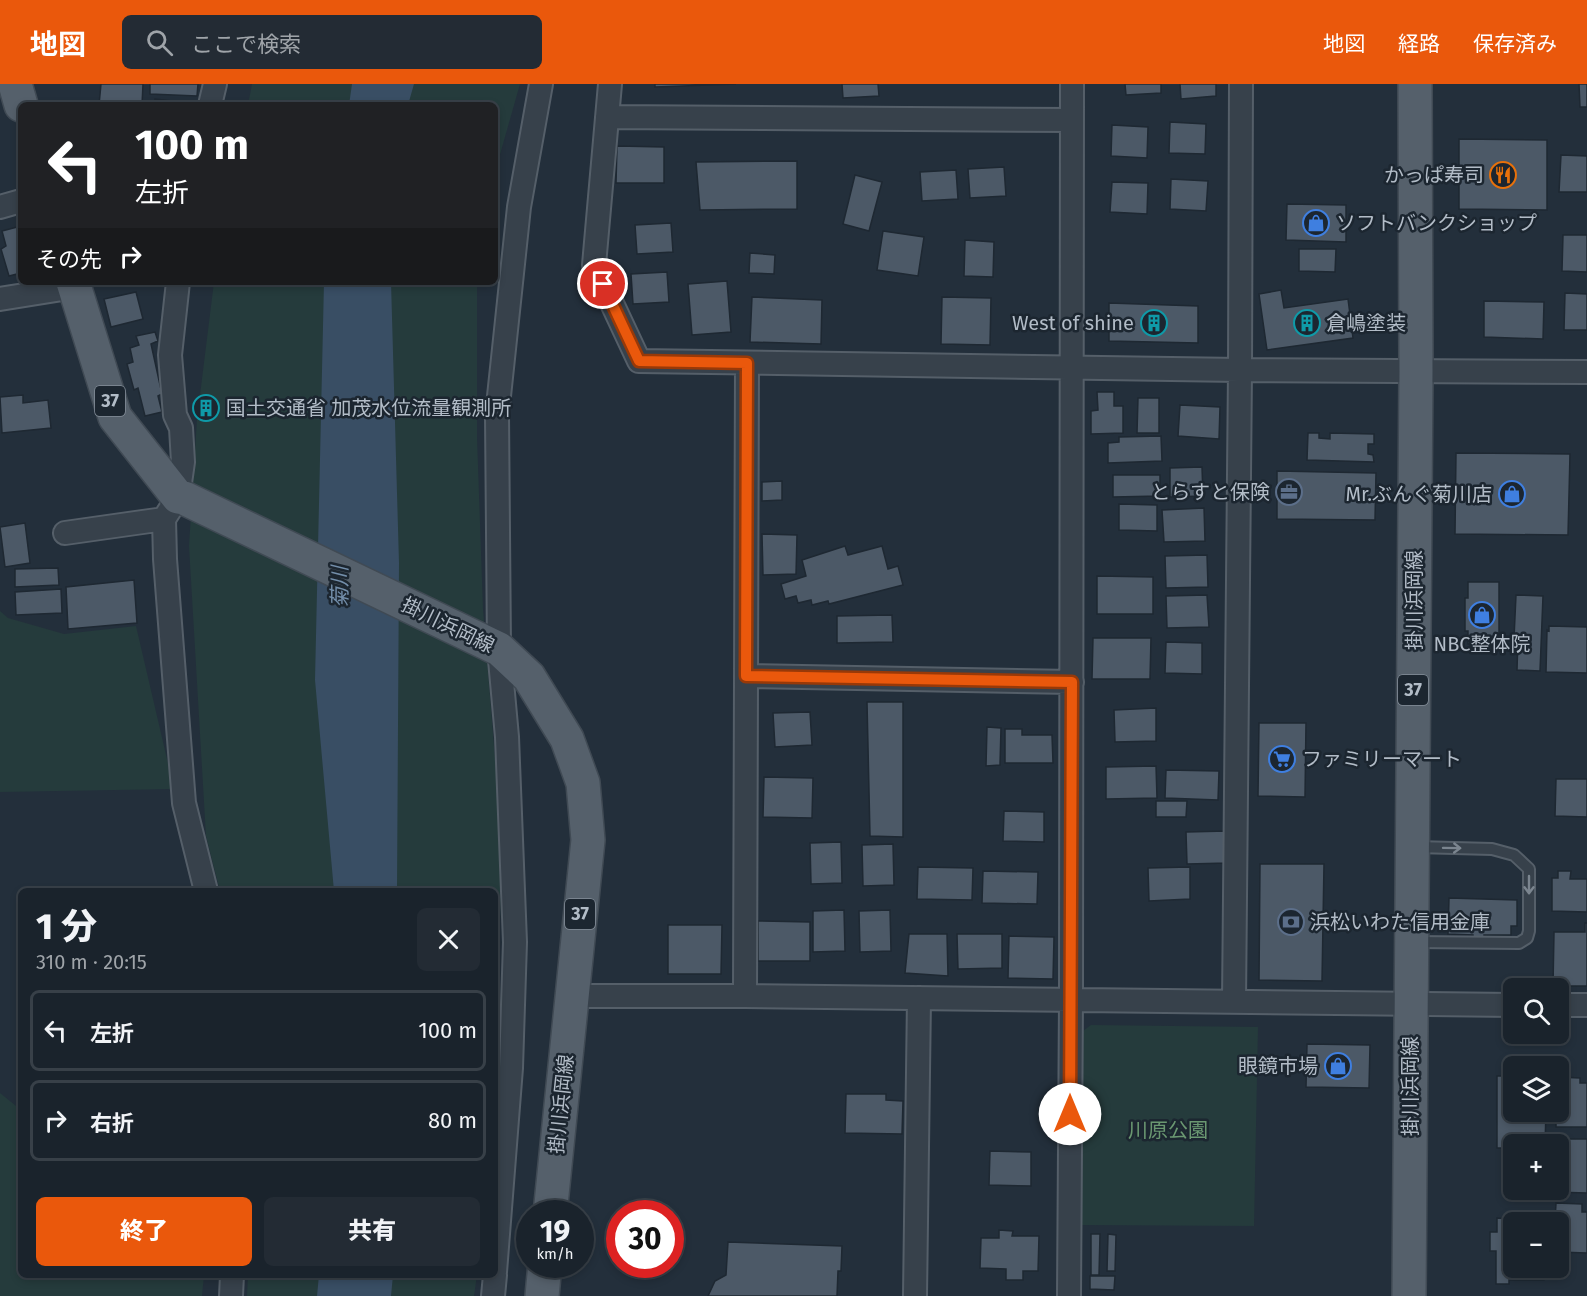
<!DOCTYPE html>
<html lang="ja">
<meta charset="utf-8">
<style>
body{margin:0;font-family:"Fira Sans","Noto Sans JP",sans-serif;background:#232b34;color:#f1f3f6;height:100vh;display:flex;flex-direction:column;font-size:22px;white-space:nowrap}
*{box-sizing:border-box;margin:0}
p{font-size:20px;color:#9fa4a9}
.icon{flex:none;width:33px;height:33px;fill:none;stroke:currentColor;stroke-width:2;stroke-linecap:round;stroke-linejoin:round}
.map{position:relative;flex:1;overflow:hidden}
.sheet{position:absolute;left:18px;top:804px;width:480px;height:390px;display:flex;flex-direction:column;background:#1a232c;border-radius:9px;box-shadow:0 3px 9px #0003,0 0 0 2px #384048}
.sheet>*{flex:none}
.guide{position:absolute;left:18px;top:18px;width:480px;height:183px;border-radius:9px;box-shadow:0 3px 9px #0003,0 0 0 2px #384048;background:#202124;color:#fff;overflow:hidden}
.controls{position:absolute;left:1503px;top:894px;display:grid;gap:12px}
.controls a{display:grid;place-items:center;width:66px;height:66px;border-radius:9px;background:#1a232c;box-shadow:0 3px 9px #0003,0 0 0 2px #384048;font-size:30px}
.speed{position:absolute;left:516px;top:1116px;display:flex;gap:12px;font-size:30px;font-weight:700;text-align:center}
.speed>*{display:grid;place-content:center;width:78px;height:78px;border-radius:50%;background:#1a232c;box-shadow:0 3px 9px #0003,0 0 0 2px #384048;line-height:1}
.speed small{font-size:15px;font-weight:400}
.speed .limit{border:9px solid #d22;background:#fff;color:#111}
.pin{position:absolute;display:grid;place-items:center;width:51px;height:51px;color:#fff;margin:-26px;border:3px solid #fff;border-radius:50%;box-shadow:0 2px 6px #0007}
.me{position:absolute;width:66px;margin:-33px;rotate:0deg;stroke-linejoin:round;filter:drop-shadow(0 0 4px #0008)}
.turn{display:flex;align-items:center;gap:21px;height:126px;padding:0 18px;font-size:27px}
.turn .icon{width:78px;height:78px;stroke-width:2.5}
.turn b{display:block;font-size:42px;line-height:51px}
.then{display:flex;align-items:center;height:57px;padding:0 18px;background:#0003;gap:12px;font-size:22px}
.round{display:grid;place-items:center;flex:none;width:63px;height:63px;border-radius:9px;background:#232b34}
.summary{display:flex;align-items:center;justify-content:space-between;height:102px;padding:0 18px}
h1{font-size:36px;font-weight:800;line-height:45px}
.cta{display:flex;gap:12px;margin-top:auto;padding:12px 18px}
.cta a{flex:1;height:69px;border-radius:9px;background:#ea580c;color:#fff;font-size:24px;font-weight:800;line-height:69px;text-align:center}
.cta a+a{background:#232b34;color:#f1f3f6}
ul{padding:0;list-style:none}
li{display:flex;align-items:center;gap:18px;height:81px;margin:0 12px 9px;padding:0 6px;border:3px solid #384048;border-radius:9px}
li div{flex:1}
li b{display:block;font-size:22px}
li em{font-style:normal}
header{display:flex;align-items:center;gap:36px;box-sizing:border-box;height:84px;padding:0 30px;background:#ea580c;color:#fff}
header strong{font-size:28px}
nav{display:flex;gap:33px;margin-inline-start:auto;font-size:21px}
.search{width:420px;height:54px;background:#232b34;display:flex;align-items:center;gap:15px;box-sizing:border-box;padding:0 21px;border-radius:9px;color:#9fa4a9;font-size:22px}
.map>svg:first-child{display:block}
.green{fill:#253b3c}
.water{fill:#394e64}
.building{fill:#4c5967;stroke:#1e2832;stroke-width:1.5}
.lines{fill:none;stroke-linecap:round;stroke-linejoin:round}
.service-casing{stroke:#555f69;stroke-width:14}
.minor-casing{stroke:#555f69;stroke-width:26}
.primary-casing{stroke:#404a54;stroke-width:36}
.service{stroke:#37414b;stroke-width:10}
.minor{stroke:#37414b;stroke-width:22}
.primary{stroke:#55606b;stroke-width:33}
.oneway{stroke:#7b858f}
.route-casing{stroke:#983908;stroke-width:15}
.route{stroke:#ea580c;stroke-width:10}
.labels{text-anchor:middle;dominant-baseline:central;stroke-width:5;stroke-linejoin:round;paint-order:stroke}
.shield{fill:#1c2630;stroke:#858f9a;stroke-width:1.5}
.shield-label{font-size:18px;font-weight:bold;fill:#b2bcc7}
.poi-label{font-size:20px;fill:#b2bcc7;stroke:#1c2630;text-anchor:end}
.street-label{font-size:20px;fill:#b2bcc7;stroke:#1c2630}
.park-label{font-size:20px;fill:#6a9771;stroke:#1c2630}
.water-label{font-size:21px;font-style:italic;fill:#738eaa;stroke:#1c2630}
</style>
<header>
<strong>地図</strong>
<div class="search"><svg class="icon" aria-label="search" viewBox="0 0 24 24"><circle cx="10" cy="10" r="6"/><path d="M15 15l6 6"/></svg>ここで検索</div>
<nav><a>地図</a><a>経路</a><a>保存済み</a></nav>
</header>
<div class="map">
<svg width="1587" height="1212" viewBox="0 0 1587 1212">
<rect width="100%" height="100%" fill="#232f3b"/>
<path class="green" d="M 252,0 L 520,0 L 495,88 L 495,21 L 248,21 Z
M 214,198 L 477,198 L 477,353 L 483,525 L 502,762 L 495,1026 L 495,807 L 220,807 L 206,752 L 189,462 L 197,335 Z
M 0,527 L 8,534 L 64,550 L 136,542 L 174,705 L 0,708 Z
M 1091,941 L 1258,943 L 1254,1142 L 1081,1141 L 1079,950 Z
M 0,1009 L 21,1026 L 21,1191 L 204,1191 L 202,1212 L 0,1212 Z
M 248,1191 L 477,1191 L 474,1212 L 247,1212 Z"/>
<path class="water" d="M 352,0 L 414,0 L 408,21 L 349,21 Z
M 324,198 L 391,198 L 399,479 L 397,807 L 334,807 L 315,596 Z
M 319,1191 L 393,1191 L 391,1212 L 317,1212 Z"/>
<path class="building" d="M 101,0 L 143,0 L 142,21 L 99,21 Z
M 150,0 L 198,0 L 197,12 L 150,10 Z
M 655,0 L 736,0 L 655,3 Z
M 842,0 L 878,0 L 879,12 L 843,14 Z
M 1125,0 L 1161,0 L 1161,9 L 1126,11 Z
M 1180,0 L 1216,0 L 1216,12 L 1181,15 Z
M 1579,0 L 1587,0 L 1587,23 L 1580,23 Z
M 155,15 L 180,18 L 180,21 L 154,21 Z
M 1170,38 L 1206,40 L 1205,70 L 1169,69 Z
M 1112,41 L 1148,43 L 1147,74 L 1111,72 Z
M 1459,55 L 1547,56 L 1547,126 L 1459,125 Z
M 617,62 L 664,63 L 664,99 L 616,99 Z
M 1561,71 L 1587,72 L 1587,108 L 1559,108 Z
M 797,77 L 797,125 L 700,126 L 696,78 Z
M 1004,83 L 1006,112 L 970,114 L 968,85 Z
M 956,86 L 958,115 L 922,117 L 920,88 Z
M 855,91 L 882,98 L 869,147 L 843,140 Z
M 1171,95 L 1208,97 L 1206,127 L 1170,125 Z
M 1112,98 L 1148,99 L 1147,130 L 1110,128 Z
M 1287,120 L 1346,121 L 1346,158 L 1286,156 Z
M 671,139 L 673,168 L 637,170 L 635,141 Z
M 21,142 L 21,189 L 9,192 L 1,165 L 6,162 L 2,147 Z
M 883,147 L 924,153 L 918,192 L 877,186 Z
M 1563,151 L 1587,151 L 1587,188 L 1562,187 Z
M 965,156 L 994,158 L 993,193 L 964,192 Z
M 1299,165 L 1336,165 L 1335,188 L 1299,187 Z
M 750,169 L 775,171 L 774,190 L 749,189 Z
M 667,188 L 669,218 L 633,220 L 631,190 Z
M 727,197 L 731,248 L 692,251 L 688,200 Z
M 1281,206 L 1284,224 L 1348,215 L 1353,254 L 1267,266 L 1259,210 Z
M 136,208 L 143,235 L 111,243 L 104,215 Z
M 1565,209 L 1587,210 L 1587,246 L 1564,246 Z
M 752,213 L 822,216 L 821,260 L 750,258 Z
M 942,213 L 991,214 L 990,261 L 941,260 Z
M 1484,217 L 1544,218 L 1543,255 L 1484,253 Z
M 1109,219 L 1198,222 L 1198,259 L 1109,257 Z
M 155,248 L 158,257 L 151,260 L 162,310 L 158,312 L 162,328 L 145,332 L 138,304 L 134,306 L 127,280 L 133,278 L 130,264 L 139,261 L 136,252 Z
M 1097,308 L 1114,308 L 1114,322 L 1123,322 L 1123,349 L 1091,350 L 1091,327 L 1098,326 Z
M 23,311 L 23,319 L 48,316 L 51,344 L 2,349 L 0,313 Z
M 1138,314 L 1159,314 L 1159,349 L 1137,349 Z
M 201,315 L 211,316 L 211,332 L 200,331 Z
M 1180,321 L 1220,323 L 1219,355 L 1178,352 Z
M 1308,349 L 1319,349 L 1319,354 L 1330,355 L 1330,349 L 1374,350 L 1374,360 L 1368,360 L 1368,370 L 1373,371 L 1374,378 L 1307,376 Z
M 1161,352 L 1162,377 L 1108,379 L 1108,359 L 1119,358 L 1119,353 Z
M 1456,369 L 1570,370 L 1568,451 L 1455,450 Z
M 1202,383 L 1203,412 L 1170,413 L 1170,384 Z
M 1277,387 L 1376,389 L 1375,436 L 1277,435 Z
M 1113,391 L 1160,391 L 1160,412 L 1113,413 Z
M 782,397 L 782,416 L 762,417 L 762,398 Z
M 1119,420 L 1157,421 L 1157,447 L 1119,446 Z
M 1204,424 L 1205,457 L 1164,458 L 1162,426 Z
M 25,439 L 30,479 L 5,483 L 0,443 Z
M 762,450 L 797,451 L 796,490 L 763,491 Z
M 845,462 L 848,471 L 882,462 L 888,485 L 898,482 L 903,501 L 829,520 L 828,517 L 812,521 L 811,516 L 798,519 L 796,512 L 785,515 L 781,500 L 806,492 L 802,476 Z
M 1207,471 L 1208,503 L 1166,504 L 1165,472 Z
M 58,484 L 59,501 L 15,503 L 15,485 Z
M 1097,492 L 1153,493 L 1153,530 L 1097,530 Z
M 134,496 L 137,539 L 68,545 L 66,503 Z
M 1468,498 L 1499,498 L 1499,560 L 1468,560 L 1468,547 L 1465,547 L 1465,514 L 1468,514 Z
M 61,505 L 62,529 L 16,531 L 15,508 Z
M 1207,511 L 1209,543 L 1167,544 L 1166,512 Z
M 1516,511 L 1543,512 L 1540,587 L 1517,586 L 1518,554 L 1514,554 Z
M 892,531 L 893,558 L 837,559 L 837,532 Z
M 1549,542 L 1587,543 L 1587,589 L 1546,588 L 1547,546 L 1549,547 Z
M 1093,554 L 1151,554 L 1150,595 L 1092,595 Z
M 1166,558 L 1202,559 L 1202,590 L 1165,589 Z
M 867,618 L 903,618 L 903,753 L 870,752 Z
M 1156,624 L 1156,657 L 1115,658 L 1114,626 Z
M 810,628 L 812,661 L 775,663 L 773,629 Z
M 1259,639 L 1306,639 L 1305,713 L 1258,712 Z
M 987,643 L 1001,644 L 1000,681 L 986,682 Z
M 1005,645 L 1022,645 L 1022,651 L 1052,651 L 1053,679 L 1005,679 Z
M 1156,682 L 1157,714 L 1106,715 L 1106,683 Z
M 1166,686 L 1219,687 L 1218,716 L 1165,714 Z
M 764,693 L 813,694 L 812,734 L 763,733 Z
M 1556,695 L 1587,695 L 1587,733 L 1555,732 Z
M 1156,717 L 1187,717 L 1186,733 L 1156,733 Z
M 1004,727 L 1044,728 L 1044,758 L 1003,757 Z
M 1227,747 L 1228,779 L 1187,780 L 1186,748 Z
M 841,758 L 842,799 L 811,800 L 810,759 Z
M 893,760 L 894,801 L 863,802 L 862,761 Z
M 1260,780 L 1324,780 L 1322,897 L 1259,896 Z
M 918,783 L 973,784 L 972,816 L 917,815 Z
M 1190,783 L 1190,815 L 1149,817 L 1148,784 Z
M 983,787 L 1038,788 L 1037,820 L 982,819 Z
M 1558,787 L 1571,787 L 1570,795 L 1587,795 L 1587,828 L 1552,827 L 1552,794 L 1558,794 Z
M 1449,814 L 1517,816 L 1517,842 L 1511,842 L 1511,851 L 1484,851 L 1484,857 L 1473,857 L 1473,851 L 1448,850 Z
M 844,826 L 845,867 L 813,868 L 813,827 Z
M 890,826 L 891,867 L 860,868 L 859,827 Z
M 758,837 L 810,838 L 810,877 L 758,877 Z
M 1585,839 L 1587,839 L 1587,902 L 1553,902 L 1554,848 L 1585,848 Z
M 668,841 L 722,841 L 721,890 L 668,890 Z
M 909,850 L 947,850 L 948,892 L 905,889 Z
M 957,850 L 1002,850 L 1002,884 L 958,885 Z
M 1009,852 L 1054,853 L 1053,895 L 1008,894 Z
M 1307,960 L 1370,961 L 1369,1004 L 1306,1003 Z
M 1497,992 L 1514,992 L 1514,1028 L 1546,1028 L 1545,1060 L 1514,1060 L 1514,1064 L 1497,1064 Z
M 1558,993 L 1580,994 L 1580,999 L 1587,999 L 1587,1043 L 1556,1043 L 1556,1028 L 1558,1028 Z
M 846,1010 L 886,1010 L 886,1016 L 903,1017 L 902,1050 L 845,1049 Z
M 1555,1055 L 1587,1055 L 1587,1109 L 1553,1108 L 1553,1106 L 1558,1106 L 1558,1060 L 1555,1060 Z
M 990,1067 L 1031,1068 L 1031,1102 L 989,1101 Z
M 1556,1119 L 1582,1120 L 1582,1128 L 1587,1128 L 1587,1169 L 1558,1168 L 1558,1138 L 1555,1138 Z
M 1497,1134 L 1509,1135 L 1509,1139 L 1514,1139 L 1514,1184 L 1545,1184 L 1544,1196 L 1509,1196 L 1509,1200 L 1496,1200 L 1496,1167 L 1490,1167 L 1490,1148 L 1497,1148 Z
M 999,1146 L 1013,1147 L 1012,1152 L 1039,1152 L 1038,1187 L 1023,1187 L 1023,1196 L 1006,1196 L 1006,1185 L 980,1184 L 981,1154 L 999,1154 Z
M 1091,1150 L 1100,1150 L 1099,1191 L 1091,1191 Z
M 1108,1150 L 1116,1151 L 1115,1187 L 1107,1187 Z
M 728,1158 L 842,1162 L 841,1187 L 838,1187 L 837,1212 L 708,1212 L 715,1197 L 726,1191 Z
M 1090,1192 L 1115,1192 L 1114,1206 L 1090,1205 Z"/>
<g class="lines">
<defs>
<path id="service" d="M 1414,858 L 1519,859 L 1527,854 L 1529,847 L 1529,785 L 1514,771 L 1492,765 L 1416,763"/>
<path id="minor" d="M 610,0 L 594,181 L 639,277 L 1240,286 L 1587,288
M 210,21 L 215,0
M 607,33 L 1072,36
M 0,123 L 21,117
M 178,198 L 170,271 L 175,331 L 181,344 L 183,378 L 178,413 L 164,435 L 165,475 L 184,719 L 206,807
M 0,215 L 75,203
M 65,449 L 164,435
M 746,592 L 1072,598
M 571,912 L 745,912 L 1514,921
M 745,912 L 747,279
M 1234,918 L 1240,286 L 1241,0
M 1558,921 L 1587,921
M 495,1188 L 511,984 L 515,858 L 507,653 L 499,565 L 497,331 L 519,123 L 541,0
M 231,1212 L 232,1191
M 493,1212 L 495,1191
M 915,1212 L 919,914
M 1069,1212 L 1071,916 L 1072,0"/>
<path id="primary" d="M 15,0 L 21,21
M 73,198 L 115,333 L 178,413 L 184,414 L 499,565 L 529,593 L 567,655 L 583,699 L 588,756 L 550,1130
M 542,1212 L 545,1180
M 1409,1212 L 1416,287 L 1415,0"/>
</defs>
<use href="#service" class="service-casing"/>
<use href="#minor" class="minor-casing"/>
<use href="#primary" class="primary-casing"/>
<use href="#service" class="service"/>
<use href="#minor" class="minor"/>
<use href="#primary" class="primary"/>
</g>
<defs><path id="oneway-shaft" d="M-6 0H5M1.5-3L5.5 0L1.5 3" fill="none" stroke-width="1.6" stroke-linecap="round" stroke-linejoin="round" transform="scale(1.5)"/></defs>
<g class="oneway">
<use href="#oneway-shaft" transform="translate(1452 764) rotate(1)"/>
<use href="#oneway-shaft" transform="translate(1529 801) rotate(90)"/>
</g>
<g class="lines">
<defs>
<path id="route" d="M 603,200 L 639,277 L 747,279 L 746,592 L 1072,598 L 1070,1030"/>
</defs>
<use href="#route" class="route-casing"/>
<use href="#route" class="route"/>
</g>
<defs>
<symbol id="restaurant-ring" viewBox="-11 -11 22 22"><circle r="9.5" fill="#1c2630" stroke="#e8710a" stroke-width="1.5"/><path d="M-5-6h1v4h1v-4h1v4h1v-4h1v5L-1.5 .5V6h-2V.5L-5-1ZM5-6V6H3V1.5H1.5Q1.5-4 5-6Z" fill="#e8710a"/></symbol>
<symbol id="shop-ring" viewBox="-11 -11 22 22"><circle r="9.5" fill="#1c2630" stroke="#3f7fe0" stroke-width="1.5"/><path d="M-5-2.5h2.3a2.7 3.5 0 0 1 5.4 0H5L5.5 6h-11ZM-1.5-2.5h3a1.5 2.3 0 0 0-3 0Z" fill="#3f7fe0"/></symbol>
<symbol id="building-ring" viewBox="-11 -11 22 22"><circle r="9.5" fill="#1c2630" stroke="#0f9aa8" stroke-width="1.5"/><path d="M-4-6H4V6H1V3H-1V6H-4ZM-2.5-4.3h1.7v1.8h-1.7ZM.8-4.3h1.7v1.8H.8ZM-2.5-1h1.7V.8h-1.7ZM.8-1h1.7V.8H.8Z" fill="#0f9aa8"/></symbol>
<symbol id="office-ring" viewBox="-11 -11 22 22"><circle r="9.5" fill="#1c2630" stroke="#5c6f8a" stroke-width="1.5"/><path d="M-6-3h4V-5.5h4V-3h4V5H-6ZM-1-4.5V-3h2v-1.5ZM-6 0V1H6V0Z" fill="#5c6f8a"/></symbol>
<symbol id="supermarket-ring" viewBox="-11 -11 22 22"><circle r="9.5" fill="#1c2630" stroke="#3f7fe0" stroke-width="1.5"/><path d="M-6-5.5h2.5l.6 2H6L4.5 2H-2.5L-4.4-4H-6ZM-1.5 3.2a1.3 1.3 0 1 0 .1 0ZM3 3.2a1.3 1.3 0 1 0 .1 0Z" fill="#3f7fe0"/></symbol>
<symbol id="bank-ring" viewBox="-11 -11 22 22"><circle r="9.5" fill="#1c2630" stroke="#5c6f8a" stroke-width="1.5"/><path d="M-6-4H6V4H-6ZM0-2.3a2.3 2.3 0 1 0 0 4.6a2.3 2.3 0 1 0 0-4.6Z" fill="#5c6f8a"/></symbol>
</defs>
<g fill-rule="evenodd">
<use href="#restaurant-ring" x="1488" y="76" width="30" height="30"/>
<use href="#shop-ring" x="1301" y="124" width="30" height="30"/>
<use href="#building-ring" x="1139" y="224" width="30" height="30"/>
<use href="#building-ring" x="1292" y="224" width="30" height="30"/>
<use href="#building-ring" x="191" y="309" width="30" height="30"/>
<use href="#office-ring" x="1274" y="393" width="30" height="30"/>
<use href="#shop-ring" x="1497" y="395" width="30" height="30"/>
<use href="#shop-ring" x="1467" y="516" width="30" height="30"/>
<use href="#supermarket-ring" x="1267" y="660" width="30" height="30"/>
<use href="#bank-ring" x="1276" y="823" width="30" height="30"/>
<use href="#shop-ring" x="1323" y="967" width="30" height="30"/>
</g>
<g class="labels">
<g class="shield">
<rect x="95" y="302" width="30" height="30" rx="4.5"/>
<rect x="1398" y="591" width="30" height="30" rx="4.5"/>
<rect x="565" y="815" width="30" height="30" rx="4.5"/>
</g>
<g class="shield-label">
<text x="110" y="317">37</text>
<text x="1413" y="606">37</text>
<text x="580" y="830">37</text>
</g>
<g class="poi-label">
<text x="1484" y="91">かっぱ寿司</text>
<text x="1336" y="139" text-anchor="start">ソフトバンクショップ</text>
<text x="1134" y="239">West of shine</text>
<text x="1326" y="239" text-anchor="start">倉嶋塗装</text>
<text x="226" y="324" text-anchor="start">国土交通省 加茂水位流量観測所</text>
<text x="1270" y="408">とらすと保険</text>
<text x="1492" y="410">Mr.ぶんぐ菊川店</text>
<text x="1482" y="560" text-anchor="middle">NBC整体院</text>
<text x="1302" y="675" text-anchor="start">ファミリーマート</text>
<text x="1310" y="838" text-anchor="start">浜松いわた信用金庫</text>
<text x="1318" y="982">眼鏡市場</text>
</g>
<g class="street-label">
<text transform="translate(1414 516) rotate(-90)">掛川浜岡線</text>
<text transform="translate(448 541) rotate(26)">掛川浜岡線</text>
<text transform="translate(1410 1002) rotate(-90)">掛川浜岡線</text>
<text transform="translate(561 1020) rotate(-84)">掛川浜岡線</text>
</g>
<g class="park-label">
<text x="1168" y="1046">川原公園</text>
</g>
<g class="water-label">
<text transform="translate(340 503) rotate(-90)">菊川</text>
</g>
</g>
</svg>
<div class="controls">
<a><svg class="icon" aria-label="search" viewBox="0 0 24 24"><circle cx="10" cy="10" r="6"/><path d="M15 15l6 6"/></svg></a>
<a><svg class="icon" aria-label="layers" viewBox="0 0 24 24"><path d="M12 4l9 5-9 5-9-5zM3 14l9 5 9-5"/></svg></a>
<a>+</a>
<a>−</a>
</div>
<div class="speed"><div>19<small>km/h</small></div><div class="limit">30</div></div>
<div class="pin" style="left:603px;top:200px;background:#d93025"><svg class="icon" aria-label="arrive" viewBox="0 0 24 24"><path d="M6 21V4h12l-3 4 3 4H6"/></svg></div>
<svg class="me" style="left:1070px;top:1030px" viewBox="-20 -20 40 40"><circle r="19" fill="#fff"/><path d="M0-13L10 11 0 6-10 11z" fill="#ea580c"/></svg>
<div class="guide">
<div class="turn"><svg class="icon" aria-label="left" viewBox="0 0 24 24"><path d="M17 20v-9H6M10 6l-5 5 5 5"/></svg><div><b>100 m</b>左折</div></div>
<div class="then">その先<svg class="icon" aria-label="right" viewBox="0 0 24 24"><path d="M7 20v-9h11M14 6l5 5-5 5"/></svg></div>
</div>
<section class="sheet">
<div class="summary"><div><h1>1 分</h1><p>310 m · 20:15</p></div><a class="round"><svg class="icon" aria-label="close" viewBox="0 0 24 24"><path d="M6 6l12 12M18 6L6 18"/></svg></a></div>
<ul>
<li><svg class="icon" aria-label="left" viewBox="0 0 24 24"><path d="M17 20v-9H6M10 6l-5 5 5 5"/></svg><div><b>左折</b></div><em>100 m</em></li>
<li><svg class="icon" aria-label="right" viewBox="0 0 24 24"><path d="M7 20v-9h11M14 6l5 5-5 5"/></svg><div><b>右折</b></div><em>80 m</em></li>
</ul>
<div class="cta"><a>終了</a><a>共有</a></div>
</section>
</div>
